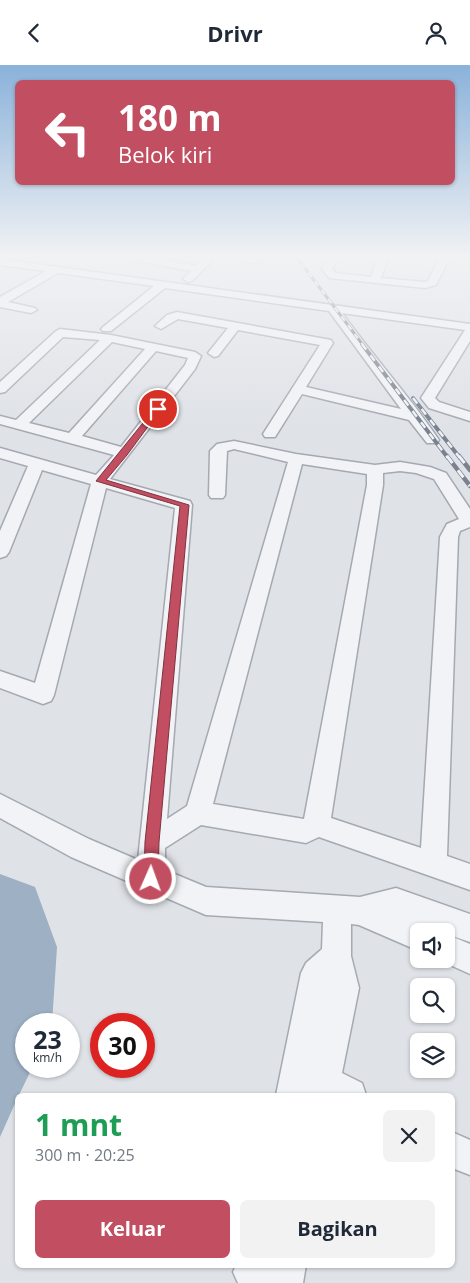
<!DOCTYPE html>
<html lang="id">
<meta charset="utf-8">
<style>
body{margin:0;font-family:"Open Sans",sans-serif;background:#f2f2f3;color:#1f2937;height:100vh;display:flex;flex-direction:column;font-size:19px;white-space:nowrap}
*{box-sizing:border-box;margin:0}
p{font-size:16px;color:#747a83}
.icon{flex:none;width:28px;height:28px;fill:none;stroke:currentColor;stroke-width:2;stroke-linecap:round;stroke-linejoin:round}
.map{position:relative;flex:1;overflow:hidden}
.panel{position:absolute;left:15px;top:1028px;width:440px;height:175px;display:flex;flex-direction:column;background:#fff;border-radius:8px;box-shadow:0 1px 4px #0004}
.panel>*{flex:none}
.hud{position:absolute;left:15px;top:15px;width:440px;height:105px;border-radius:8px;box-shadow:0 1px 4px #0004;background:#c24e61;color:#fff;overflow:hidden}
.controls{position:absolute;left:410px;top:858px;display:grid;gap:10px}
.controls a{display:grid;place-items:center;width:45px;height:45px;border-radius:8px;background:#fff;box-shadow:0 1px 4px #0004;font-size:25px}
.speed{position:absolute;left:15px;top:948px;display:flex;gap:10px;font-size:25px;font-weight:700;text-align:center}
.speed>*{display:grid;place-content:center;width:65px;height:65px;border-radius:50%;background:#fff;box-shadow:0 1px 4px #0004;line-height:1}
.speed small{font-size:12px;font-weight:400}
.speed .limit{border:8px solid #d22;background:#fff;color:#111}
.pin{position:absolute;display:grid;place-items:center;width:42px;height:42px;color:#fff;margin:-21px;border:2px solid #fff;border-radius:50%;box-shadow:0 1px 5px #0007}
.me{position:absolute;width:55px;margin:-28px;rotate:2deg;stroke-linejoin:round;filter:drop-shadow(0 0 4px #0008)}
.turn{display:flex;align-items:center;gap:18px;height:105px;padding:0 20px;font-size:22px}
.turn .icon{width:65px;height:65px;stroke-width:2.5}
.turn b{display:block;font-size:35px;line-height:42px}
.round{display:grid;place-items:center;flex:none;width:52px;height:52px;border-radius:8px;background:#f2f2f3}
.summary{display:flex;align-items:center;justify-content:space-between;height:85px;padding:0 20px}
h1{font-size:30px;font-weight:700;line-height:38px;color:#1e9e55}
.action{display:flex;gap:10px;margin-top:auto;padding:10px 20px}
.action a{flex:1;height:58px;border-radius:8px;background:#c24e61;color:#fff;font-size:20px;font-weight:700;line-height:58px;text-align:center}
.action a+a{background:#f2f2f3;color:#1f2937}
header{display:flex;justify-content:space-between;align-items:center;height:65px;padding:0 20px;background:#fff;font-size:22px;font-weight:700}
.map>svg:first-child{display:block}
.water{fill:#9db0c4}
.lines{fill:none;stroke-linecap:round;stroke-linejoin:round}
.minor-casing{stroke:#a5a9b1;stroke-width:3}
.minor{fill:#f1f3f6;fill-rule:evenodd}
.rail-far2-casing{stroke:#7a828f;stroke-width:3}
.rail-far1-casing{stroke:#7a828f;stroke-width:4}
.rail-casing{stroke:#7a828f;stroke-width:4.5}
.rail-far2{stroke:#eef1f5;stroke-width:2;stroke-dasharray:5.5;stroke-linecap:butt}
.rail-far1{stroke:#eef1f5;stroke-width:2.5;stroke-dasharray:7;stroke-linecap:butt}
.rail{stroke:#eef1f5;stroke-width:3;stroke-dasharray:9;stroke-linecap:butt}
.route{fill:#c24e61;stroke:#7e333f}
</style>
<header><svg class="icon" aria-label="back" viewBox="0 0 24 24"><path d="M15 5l-7 7 7 7"/></svg>Drivr<svg class="icon" aria-label="person" viewBox="0 0 24 24"><circle cx="12" cy="8" r="4"/><path d="M4 21q1-7 8-7t8 7"/></svg></header>
<div class="map">
<svg width="470" height="1218" viewBox="0 0 470 1218">
<rect width="100%" height="100%" fill="#dfe2e7"/>
<path class="water" d="M 0,809 L 35,822 L 57,882 L 52,959 L 26,959 L 26,1001 L 33,1001 L 19,1030 L 18,1030 L 17,1034 L 0,1072 Z"/>
<g class="lines">
<defs>
<path id="minor" d="M 116,190 L 137,190 L 196,201 L 207,190 L 218,190 L 192,216 L 188,217 L 183,214 L 191,206 L 121,193 Z
M 254,190 L 264,190 L 256,198 L 250,198 L 248,196 Z
M 331,190 L 341,190 L 332,204 L 336,208 L 371,212 L 379,190 L 389,190 L 381,213 L 425,217 L 428,216 L 441,190 L 451,190 L 436,220 L 425,223 L 329,213 L 322,204 Z
M 0,194 L 470,259 L 470,276 L 435,333 L 439,337 L 470,347 L 470,356 L 429,343 L 421,333 L 465,265 L 342,248 C 373,291 410,332 439,375 L 437,378 L 427,378 L 409,355 L 302,329 L 275,372 L 265,372 L 263,369 L 320,280 L 238,265 L 218,291 L 214,292 L 208,288 L 228,263 L 178,254 L 161,264 L 155,261 L 167,250 L 177,247 L 331,275 L 333,278 L 306,322 L 401,344 L 329,246 L 165,223 L 111,266 L 103,266 L 101,264 L 103,262 L 154,221 L 58,208 L 8,237 L 35,243 L 37,245 L 31,248 L 0,242 L 0,232 L 46,206 L 0,200 Z
M 60,264 L 111,270 L 195,287 L 201,291 L 195,304 L 110,414 L 190,436 L 192,440 L 167,754 L 187,741 L 288,397 L 234,384 L 227,386 L 225,430 L 223,433 L 211,433 L 209,430 L 210,386 L 217,379 L 234,376 L 296,389 L 375,400 L 400,397 L 430,402 L 446,408 L 470,444 L 470,462 L 460,466 L 458,472 L 447,791 L 470,799 L 470,825 L 319,772 L 306,778 L 201,760 L 165,783 L 165,805 L 206,822 L 360,832 L 396,823 L 470,849 L 470,877 L 446,869 L 446,866 L 429,863 L 431,866 L 419,866 L 419,886 L 359,860 L 351,859 L 351,891 L 359,923 L 342,1008 L 362,1018 L 366,1030 L 276,1030 L 301,908 L 306,898 L 322,884 L 323,857 L 206,850 L 71,792 L 0,753 L 0,729 L 89,774 L 138,795 L 175,443 L 106,423 L 54,630 L 51,636 L 43,639 L 0,623 L 0,606 L 35,618 L 91,419 L 42,405 L 9,487 L 6,491 L 0,493 L 0,466 L 28,401 L 0,393 L 0,383 L 96,410 L 114,390 L 0,359 L 0,351 L 16,355 L 100,275 L 63,272 L 5,327 L 0,328 L 0,317 L 56,266 ZM 112,277 L 145,284 L 69,368 L 29,358 ZM 156,286 L 188,293 L 185,300 L 121,382 L 82,371 ZM 302,399 L 367,409 L 367,420 L 304,754 L 213,739 ZM 400,406 L 416,408 L 434,414 L 459,454 L 447,459 L 440,472 L 421,783 L 331,753 L 383,420 L 383,408 Z
M 446,869 L 470,879 L 470,909 L 437,894 L 446,894 Z
M 452,1067 L 470,1075 L 470,1110 L 452,1103 Z
M 236,1200 L 306,1200 L 303,1218 L 238,1218 L 233,1207 Z"/>
</defs>
<use href="#minor" class="minor-casing"/>
<use href="#minor" class="minor"/>
<defs>
<path id="rail-far2" d="M 295,190 L 363,280"/>
<path id="rail-far1" d="M 362,279 L 448,393
M 413,333 L 460,393"/>
<path id="rail" d="M 447,391 L 470,421
M 459,391 L 470,405"/>
</defs>
<use href="#rail-far2" class="rail-far2-casing"/>
<use href="#rail-far1" class="rail-far1-casing"/>
<use href="#rail" class="rail-casing"/>
<use href="#rail-far2" class="rail-far2"/>
<use href="#rail-far1" class="rail-far1"/>
<use href="#rail" class="rail"/>
</g>
<linearGradient id="sky" x2="0" y2="1"><stop stop-color="#8ab2da"/><stop offset="0.53" stop-color="#f1f2f4"/><stop offset="1" stop-color="#f1f2f4" stop-opacity="0"/></linearGradient>
<rect width="470" height="361" fill="url(#sky)"/>
<path class="route" d="M 155,343 L 161,344 L 127,390 L 106,415 L 189,440 L 159,777 L 158,814 L 156,819 L 151,821 L 146,819 L 144,814 L 145,777 L 180,441 L 96,416 Z"/>
</svg>
<div class="controls">
<a><svg class="icon" aria-label="sound" viewBox="0 0 24 24"><path d="M4 9h4l5-4v14l-5-4H4zM17 9q2 3 0 6"/></svg></a>
<a><svg class="icon" aria-label="search" viewBox="0 0 24 24"><circle cx="10" cy="10" r="6"/><path d="M15 15l6 6"/></svg></a>
<a><svg class="icon" aria-label="layers" viewBox="0 0 24 24"><path d="M12 4l9 5-9 5-9-5zM3 14l9 5 9-5"/></svg></a>
</div>
<div class="speed"><div>23<small>km/h</small></div><div class="limit">30</div></div>
<div class="pin" style="left:158px;top:344px;background:#d93025"><svg class="icon" aria-label="arrive" viewBox="0 0 24 24"><path d="M6 21V4h12l-3 4 3 4H6"/></svg></div>
<svg class="me" style="left:151px;top:814px" viewBox="-20 -20 40 40"><circle r="17" fill="#c24e61" stroke="#fff" stroke-width="3"/><path d="M0-11L8 9 0 5-8 9z" fill="#fff"/></svg>
<div class="hud">
<div class="turn"><svg class="icon" aria-label="left" viewBox="0 0 24 24"><path d="M17 20v-9H6M10 6l-5 5 5 5"/></svg><div><b>180 m</b>Belok kiri</div></div>
</div>
<section class="panel">
<div class="summary"><div><h1>1 mnt</h1><p>300 m · 20:25</p></div><a class="round"><svg class="icon" aria-label="close" viewBox="0 0 24 24"><path d="M6 6l12 12M18 6L6 18"/></svg></a></div>
<div class="action"><a>Keluar</a><a>Bagikan</a></div>
</section>
</div>
